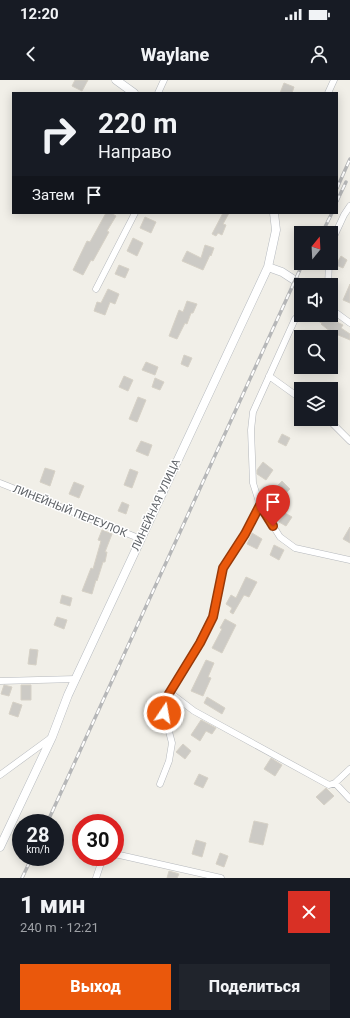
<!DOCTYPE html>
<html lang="ru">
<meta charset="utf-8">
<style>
body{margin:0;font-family:Roboto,sans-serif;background:#20242c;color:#f1f3f6;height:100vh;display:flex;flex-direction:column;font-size:15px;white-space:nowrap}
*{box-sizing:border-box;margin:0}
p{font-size:13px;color:#9ea1a6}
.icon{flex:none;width:22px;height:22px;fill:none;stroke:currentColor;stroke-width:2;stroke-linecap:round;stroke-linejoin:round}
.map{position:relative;height:798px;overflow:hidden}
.sheet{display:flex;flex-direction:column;background:#171b24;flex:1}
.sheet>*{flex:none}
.hud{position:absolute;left:12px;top:12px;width:326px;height:122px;border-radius:0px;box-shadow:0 2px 10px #0003;background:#171b24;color:#f1f3f6;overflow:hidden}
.needle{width:26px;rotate:18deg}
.buttons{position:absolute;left:294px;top:146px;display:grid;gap:8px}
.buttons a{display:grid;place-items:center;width:44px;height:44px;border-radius:0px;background:#171b24;box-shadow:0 2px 10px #0003;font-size:20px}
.speed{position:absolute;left:12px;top:734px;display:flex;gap:8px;font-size:20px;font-weight:700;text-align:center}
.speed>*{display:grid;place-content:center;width:52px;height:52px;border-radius:50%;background:#171b24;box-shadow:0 2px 10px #0003;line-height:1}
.speed small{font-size:10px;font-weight:400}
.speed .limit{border:6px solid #d22;background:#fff;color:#111}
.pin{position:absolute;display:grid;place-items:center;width:34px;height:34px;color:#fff;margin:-41px -17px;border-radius:50% 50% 50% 0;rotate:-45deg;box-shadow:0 0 4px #0007}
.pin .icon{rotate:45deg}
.me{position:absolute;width:44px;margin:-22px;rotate:12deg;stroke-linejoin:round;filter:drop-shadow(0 0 3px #0008)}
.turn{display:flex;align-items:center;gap:14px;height:84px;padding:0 20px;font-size:18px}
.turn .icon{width:52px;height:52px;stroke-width:2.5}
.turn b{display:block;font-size:28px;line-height:34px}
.then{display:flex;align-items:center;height:38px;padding:0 20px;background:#0003;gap:8px;font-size:15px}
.round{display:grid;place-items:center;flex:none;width:42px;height:42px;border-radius:0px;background:#20242c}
.head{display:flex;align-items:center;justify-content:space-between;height:68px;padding:0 20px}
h1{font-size:24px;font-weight:800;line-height:30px}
.cta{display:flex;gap:8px;margin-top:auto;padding:8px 20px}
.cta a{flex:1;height:46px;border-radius:0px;background:#ea580c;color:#fff;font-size:16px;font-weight:800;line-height:46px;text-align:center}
.cta a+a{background:#20242c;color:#f1f3f6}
.status{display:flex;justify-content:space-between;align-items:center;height:28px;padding:0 20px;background:#171b24;direction:ltr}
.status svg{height:11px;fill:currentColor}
header{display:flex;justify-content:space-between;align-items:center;height:52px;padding:0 20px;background:#171b24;font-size:18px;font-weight:800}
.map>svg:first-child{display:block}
.building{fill:#cccac5;stroke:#d6d1c6}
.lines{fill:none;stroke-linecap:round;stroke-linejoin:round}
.street-casing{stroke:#b5b8bc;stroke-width:7}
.secondary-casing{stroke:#b6babf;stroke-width:9}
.street{stroke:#fff;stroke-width:6}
.secondary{stroke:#fff;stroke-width:8}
.rail-casing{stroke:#b6b7b8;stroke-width:3.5}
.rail{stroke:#fff;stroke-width:2;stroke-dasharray:6;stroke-linecap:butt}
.route-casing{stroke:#983908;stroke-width:10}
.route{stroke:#ea580c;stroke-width:7}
.labels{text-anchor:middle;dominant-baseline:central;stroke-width:3;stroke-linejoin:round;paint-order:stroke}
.street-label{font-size:11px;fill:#5f6368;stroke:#fff}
</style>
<div class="status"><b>12:20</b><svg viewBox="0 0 49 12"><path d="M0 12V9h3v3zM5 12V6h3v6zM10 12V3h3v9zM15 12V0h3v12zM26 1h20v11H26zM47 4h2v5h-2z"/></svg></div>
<header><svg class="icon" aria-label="back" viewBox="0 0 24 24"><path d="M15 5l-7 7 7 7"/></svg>Waylane<svg class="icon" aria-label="person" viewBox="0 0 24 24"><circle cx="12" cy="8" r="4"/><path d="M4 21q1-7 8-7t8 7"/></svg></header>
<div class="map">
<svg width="350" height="798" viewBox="0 0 350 798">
<rect width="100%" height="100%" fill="#f1efe8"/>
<path class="building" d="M 75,0 L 88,0 L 82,11 L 72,6 Z
M 284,3 L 294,7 L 292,13 L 280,13 Z
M 106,133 L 111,133 L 116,136 L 107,151 L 109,152 L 93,181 L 91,180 L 83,195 L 73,190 L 87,161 L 90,162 Z
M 223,133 L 229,133 L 223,144 L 226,145 L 222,155 L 218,153 L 216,156 L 212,154 Z
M 145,137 L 156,142 L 151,153 L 140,148 Z
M 133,158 L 143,163 L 137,176 L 127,171 Z
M 205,165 L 214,168 L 211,176 L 210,175 L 203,190 L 182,181 L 187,171 L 201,178 Z
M 341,176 L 347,180 L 343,188 L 336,185 Z
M 119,185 L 129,189 L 125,198 L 115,194 Z
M 350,204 L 350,223 L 343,220 Z
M 108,209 L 119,214 L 115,224 L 110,222 L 105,235 L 94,231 L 97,222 L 101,223 Z
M 187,221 L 197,224 L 193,233 L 191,233 L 187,244 L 185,243 L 177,259 L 169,256 L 179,230 L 183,232 Z
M 306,235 L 332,235 L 333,236 L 331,239 L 343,245 L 341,248 L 350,254 L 350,260 L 331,252 L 321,244 L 322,243 Z
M 184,275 L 192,278 L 188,287 L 181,284 Z
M 146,282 L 158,287 L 155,295 L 142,290 Z
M 124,296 L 133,300 L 128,311 L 119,307 Z
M 155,298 L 164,302 L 160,310 L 152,307 Z
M 138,317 L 146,320 L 137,342 L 129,339 Z
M 282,354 L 290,358 L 286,366 L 278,362 Z
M 141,361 L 152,365 L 148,376 L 136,371 Z
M 263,382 L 273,390 L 266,400 L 257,394 L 257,390 Z
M 45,388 L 55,391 L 50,406 L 40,402 Z
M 130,389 L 138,392 L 132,408 L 124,405 Z
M 282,401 L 290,409 L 283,416 L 275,408 Z
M 74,402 L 84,406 L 79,418 L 69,414 Z
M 122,422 L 129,425 L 126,434 L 118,431 Z
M 285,433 L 292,437 L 286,446 L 279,442 Z
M 350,447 L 350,463 L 343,459 Z
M 102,450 L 112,454 L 105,472 L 107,472 L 105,482 L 103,482 L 97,501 L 96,500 L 92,514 L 82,511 L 91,488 L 93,489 L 101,461 L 98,460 Z
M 252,453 L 262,459 L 257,469 L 247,464 Z
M 274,465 L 284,470 L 279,480 L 270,475 Z
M 246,497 L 257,502 L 249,517 L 244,515 L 233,534 L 230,532 L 232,528 L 226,524 L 231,515 L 236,518 Z
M 62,515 L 72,518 L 70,526 L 60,523 Z
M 57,537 L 67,540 L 64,549 L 54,545 Z
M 225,539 L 236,545 L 222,573 L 212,568 L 222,549 L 220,548 Z
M 30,569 L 38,570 L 36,585 L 28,584 Z
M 206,580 L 214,583 L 208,597 L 211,598 L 203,616 L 191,611 Z
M 4,605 L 12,607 L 9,616 L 1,614 Z
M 21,605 L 31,605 L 31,620 L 21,620 Z
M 207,617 L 225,628 L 222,634 L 204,623 Z
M 13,622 L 22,625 L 18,637 L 9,634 Z
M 201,640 L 216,648 L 212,654 L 206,651 L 200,661 L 191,655 Z
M 183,664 L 191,671 L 185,679 L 176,672 Z
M 271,678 L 282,685 L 275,696 L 264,689 Z
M 199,694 L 208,698 L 203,708 L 194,704 Z
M 326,708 L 334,716 L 324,725 L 316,717 Z
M 254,741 L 268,744 L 263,765 L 249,762 Z
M 196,760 L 206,763 L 202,777 L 192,774 Z
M 220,773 L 228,776 L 224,787 L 216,784 Z
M 169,791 L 179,794 L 177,798 L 167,798 Z"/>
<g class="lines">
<defs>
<path id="street" d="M 158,13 L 164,0
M 328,13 L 334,0
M 331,163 L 344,135 L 350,126
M 328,205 L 329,183
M 96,209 L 135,133
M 331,229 L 350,243
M 301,233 L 295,239 L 253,332 L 251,350 L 253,403 L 260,425 L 280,457 L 295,468 L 350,480
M 269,296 L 301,319
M 328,339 L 350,361
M 0,403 L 141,459
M 0,601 L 76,599
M 169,612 L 194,631 L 329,705 L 335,703 L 350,689
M 0,695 L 52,657
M 335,703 L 350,719
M 160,704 L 169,681 L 172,663 L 162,625 L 200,563 L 213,537 L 223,488 L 245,454 L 260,425
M 115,774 L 221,798
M 96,798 L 103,777"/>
<path id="secondary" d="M 116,0 L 134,13
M 268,187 L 282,192 L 302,205
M 0,767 L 52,657 L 68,615 L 268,187 L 276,150 L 274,133"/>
</defs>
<use href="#street" class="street-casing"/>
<use href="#secondary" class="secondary-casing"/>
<use href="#street" class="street"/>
<use href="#secondary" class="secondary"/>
<defs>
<path id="rail" d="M 337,108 L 350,79
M 337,121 L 346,102
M 322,153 L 332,133
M 47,743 L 303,183
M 22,798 L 32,777"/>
</defs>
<use href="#rail" class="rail-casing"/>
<use href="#rail" class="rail"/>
</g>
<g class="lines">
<defs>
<path id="route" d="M 164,633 L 162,625 L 200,563 L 213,537 L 223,488 L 245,454 L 260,425 L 273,446"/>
</defs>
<use href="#route" class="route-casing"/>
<use href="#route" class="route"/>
</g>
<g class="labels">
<g class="street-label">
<text transform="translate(156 425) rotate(-65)">ЛИНЕЙНАЯ УЛИЦА</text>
<text transform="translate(70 431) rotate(22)">ЛИНЕЙНЫЙ ПЕРЕУЛОК</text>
</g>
</g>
</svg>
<div class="buttons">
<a><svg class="needle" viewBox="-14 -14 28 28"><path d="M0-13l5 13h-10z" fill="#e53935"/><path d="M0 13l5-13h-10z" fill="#9ea1a6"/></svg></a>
<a><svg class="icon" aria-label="sound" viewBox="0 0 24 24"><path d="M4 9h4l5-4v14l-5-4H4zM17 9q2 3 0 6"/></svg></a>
<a><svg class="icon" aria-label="search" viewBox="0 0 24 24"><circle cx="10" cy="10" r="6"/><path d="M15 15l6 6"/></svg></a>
<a><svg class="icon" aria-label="layers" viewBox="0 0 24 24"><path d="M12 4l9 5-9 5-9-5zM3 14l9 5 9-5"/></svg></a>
</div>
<div class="speed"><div>28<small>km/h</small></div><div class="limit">30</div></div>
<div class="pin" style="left:273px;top:446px;background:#d93025"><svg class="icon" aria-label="arrive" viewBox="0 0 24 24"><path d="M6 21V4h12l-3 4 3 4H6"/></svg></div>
<svg class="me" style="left:164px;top:633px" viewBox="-20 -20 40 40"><circle r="17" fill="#ea580c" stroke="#fff" stroke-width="3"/><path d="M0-11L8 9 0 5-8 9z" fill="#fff"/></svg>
<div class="hud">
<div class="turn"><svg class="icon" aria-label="right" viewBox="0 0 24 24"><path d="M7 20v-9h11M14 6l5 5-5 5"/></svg><div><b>220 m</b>Направо</div></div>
<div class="then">Затем<svg class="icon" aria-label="arrive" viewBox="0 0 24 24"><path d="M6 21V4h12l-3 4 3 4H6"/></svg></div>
</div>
</div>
<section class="sheet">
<div class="head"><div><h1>1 мин</h1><p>240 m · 12:21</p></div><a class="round" style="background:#d93025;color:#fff"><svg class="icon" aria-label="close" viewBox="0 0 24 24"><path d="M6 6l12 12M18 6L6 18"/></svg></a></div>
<div class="cta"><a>Выход</a><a>Поделиться</a></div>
</section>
